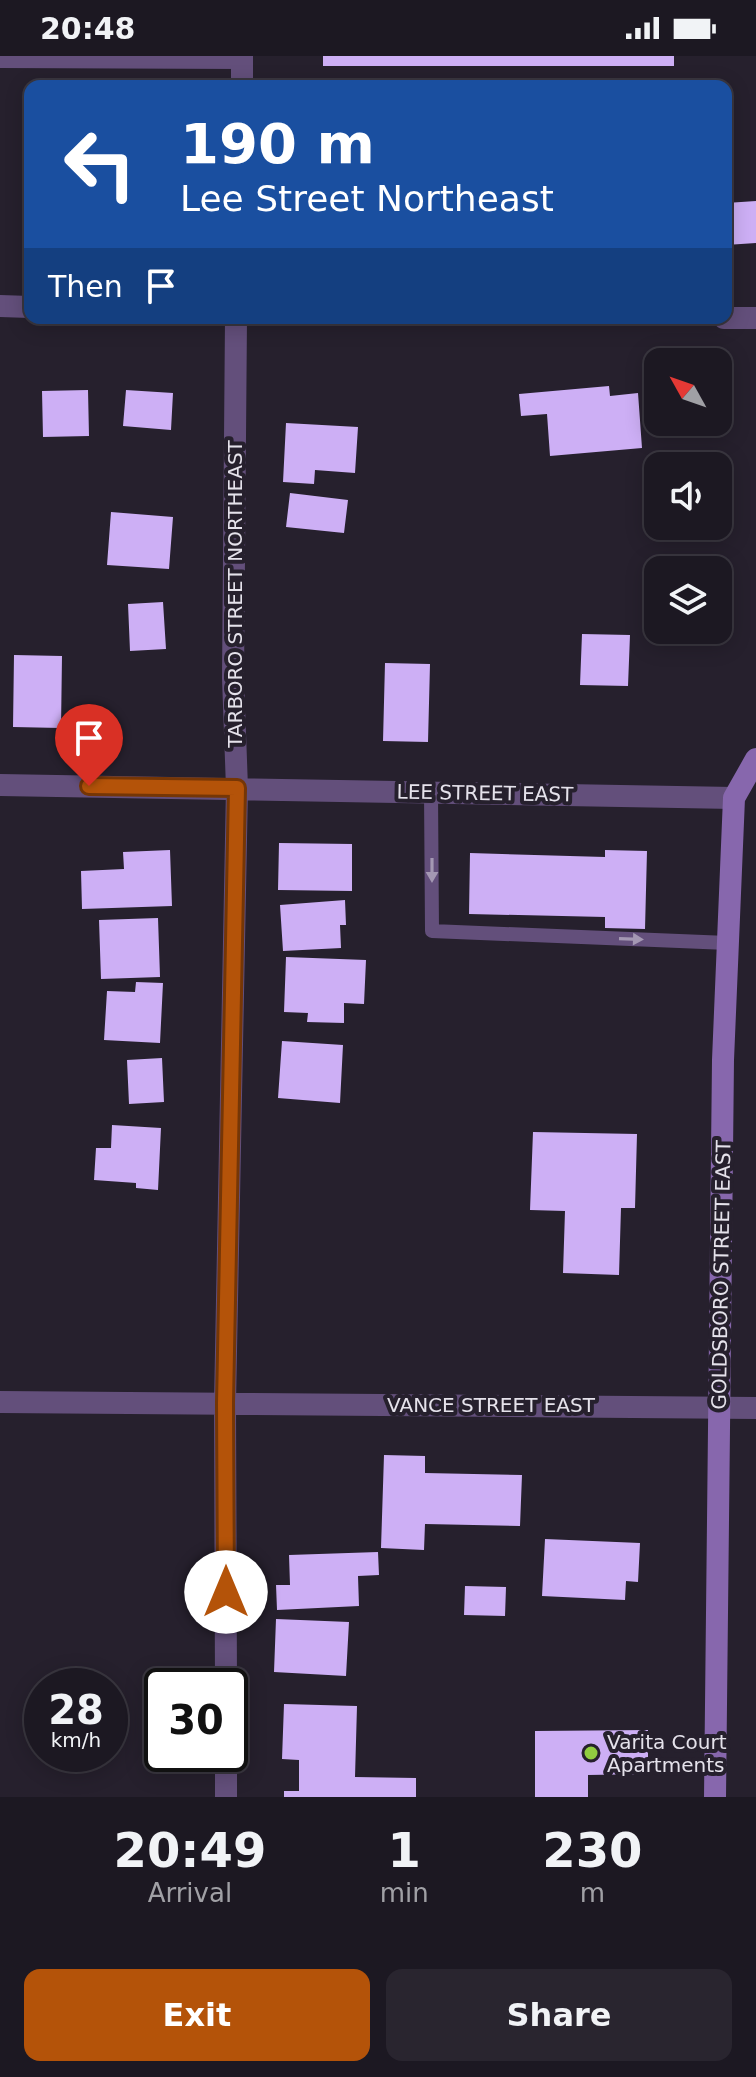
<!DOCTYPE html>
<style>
body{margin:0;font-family:"DejaVu Sans",sans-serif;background:#29252f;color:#f1f3f6;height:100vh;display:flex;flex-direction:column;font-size:30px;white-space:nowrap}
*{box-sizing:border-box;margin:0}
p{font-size:26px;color:#a0a0a5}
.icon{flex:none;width:44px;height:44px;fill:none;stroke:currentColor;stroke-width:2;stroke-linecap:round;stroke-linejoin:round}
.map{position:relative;height:1741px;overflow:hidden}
.sheet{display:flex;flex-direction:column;background:#1c1822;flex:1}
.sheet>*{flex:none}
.top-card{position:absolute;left:24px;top:24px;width:708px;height:244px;border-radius:16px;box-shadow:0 4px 20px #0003,0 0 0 2px #3a3740;background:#1a4fa0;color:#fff;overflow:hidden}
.needle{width:52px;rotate:310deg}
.controls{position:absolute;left:644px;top:292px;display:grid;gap:16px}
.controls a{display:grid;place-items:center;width:88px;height:88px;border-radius:16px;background:#1c1822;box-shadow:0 4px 20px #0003,0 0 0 2px #3a3740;font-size:40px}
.speed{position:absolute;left:24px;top:1612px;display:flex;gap:16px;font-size:40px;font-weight:700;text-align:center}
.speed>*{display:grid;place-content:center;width:104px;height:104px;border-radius:50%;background:#1c1822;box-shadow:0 4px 20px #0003,0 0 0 2px #3a3740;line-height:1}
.speed small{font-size:20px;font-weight:400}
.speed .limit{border:4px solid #111;border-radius:12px;background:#fff;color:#111}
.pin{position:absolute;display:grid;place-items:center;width:68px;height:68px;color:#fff;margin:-82px -34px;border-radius:50% 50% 50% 0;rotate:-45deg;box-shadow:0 0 8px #0007}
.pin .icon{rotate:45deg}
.me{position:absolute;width:88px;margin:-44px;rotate:0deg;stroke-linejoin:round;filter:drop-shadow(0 0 6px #0008)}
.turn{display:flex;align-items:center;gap:28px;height:168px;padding:0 24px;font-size:36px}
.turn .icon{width:104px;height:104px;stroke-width:2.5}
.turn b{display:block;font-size:56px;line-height:68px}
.then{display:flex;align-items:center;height:76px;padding:0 24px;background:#0003;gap:16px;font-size:30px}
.eta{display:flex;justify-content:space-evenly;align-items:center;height:136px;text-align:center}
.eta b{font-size:48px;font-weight:800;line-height:56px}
.action{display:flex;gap:16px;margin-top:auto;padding:16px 24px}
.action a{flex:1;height:92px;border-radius:16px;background:#b45309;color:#fff;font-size:32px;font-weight:800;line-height:92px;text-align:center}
.action a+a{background:#29252f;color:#f1f3f6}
.status{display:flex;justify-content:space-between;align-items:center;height:56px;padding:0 40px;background:#1c1822;direction:ltr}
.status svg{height:22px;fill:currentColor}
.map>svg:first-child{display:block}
.building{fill:#cdaff5}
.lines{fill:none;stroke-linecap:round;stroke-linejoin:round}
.service{stroke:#634f7b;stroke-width:14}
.minor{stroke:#634f7b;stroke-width:22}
.secondary{stroke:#8767ad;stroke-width:22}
.oneway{fill:#a498b3}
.route-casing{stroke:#753606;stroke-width:20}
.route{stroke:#b45309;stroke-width:14}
.poi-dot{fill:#91cd40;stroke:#26202d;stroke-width:3}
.labels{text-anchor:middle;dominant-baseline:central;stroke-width:8;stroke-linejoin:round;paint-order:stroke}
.street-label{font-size:20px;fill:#e5e2eb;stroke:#26202d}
.poi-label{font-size:20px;fill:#e5e2eb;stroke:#26202d;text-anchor:start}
</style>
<div class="status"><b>20:48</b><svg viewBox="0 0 49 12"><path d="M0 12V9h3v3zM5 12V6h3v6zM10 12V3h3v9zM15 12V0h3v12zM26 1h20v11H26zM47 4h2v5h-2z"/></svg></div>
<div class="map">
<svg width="756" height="1741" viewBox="0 0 756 1741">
<rect width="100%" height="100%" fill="#26202d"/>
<path class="building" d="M 323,0 L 674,0 L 674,10 L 323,10 Z
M 756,145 L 756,187 L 726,189 L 726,147 Z
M 609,330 L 610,340 L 638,337 L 642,392 L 550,400 L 547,358 L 521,360 L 519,338 Z
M 88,334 L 89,380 L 43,381 L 42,335 Z
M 126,334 L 173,337 L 171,374 L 123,370 Z
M 286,367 L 358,371 L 355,417 L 315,414 L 314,428 L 283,426 Z
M 290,437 L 348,444 L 344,477 L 286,471 Z
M 111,456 L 173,461 L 169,513 L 107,509 Z
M 163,546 L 166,593 L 130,595 L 128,548 Z
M 582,578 L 630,579 L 628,630 L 580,629 Z
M 14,599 L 62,600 L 61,672 L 13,671 Z
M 385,607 L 430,608 L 428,686 L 383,685 Z
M 279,787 L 352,788 L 352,835 L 278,834 Z
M 170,794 L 172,850 L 82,853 L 81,815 L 124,813 L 123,796 Z
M 605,794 L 647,795 L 645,873 L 605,872 L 605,861 L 469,858 L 470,797 L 605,801 Z
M 345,844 L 346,869 L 340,869 L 341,892 L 283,895 L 280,849 Z
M 158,862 L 160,921 L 101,923 L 99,864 Z
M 286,901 L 366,904 L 364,948 L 344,947 L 344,967 L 307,966 L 308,957 L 284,956 Z
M 136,926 L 163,927 L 160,987 L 104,984 L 107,935 L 135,936 Z
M 282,985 L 343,989 L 340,1047 L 278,1042 Z
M 162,1002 L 164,1046 L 129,1048 L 127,1004 Z
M 112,1069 L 161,1072 L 158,1134 L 136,1132 L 136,1127 L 94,1124 L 96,1092 L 111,1092 Z
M 533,1076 L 637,1078 L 635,1152 L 621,1152 L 619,1219 L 563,1217 L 565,1155 L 530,1154 Z
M 384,1399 L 425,1400 L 425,1417 L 522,1419 L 520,1470 L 425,1468 L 424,1494 L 381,1492 Z
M 545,1483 L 640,1487 L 638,1526 L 626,1525 L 625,1544 L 542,1540 Z
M 378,1496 L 379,1519 L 358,1520 L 359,1550 L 277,1554 L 276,1529 L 290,1529 L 289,1499 Z
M 465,1530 L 506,1531 L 505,1560 L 464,1559 Z
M 276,1563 L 349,1566 L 346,1620 L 274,1616 Z
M 284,1648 L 357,1650 L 355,1721 L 416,1722 L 416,1741 L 284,1741 L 284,1735 L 299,1735 L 299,1704 L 282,1703 Z
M 648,1674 L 648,1718 L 588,1719 L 588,1741 L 535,1741 L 535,1675 Z"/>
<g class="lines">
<path class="service" d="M 0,5 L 242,6
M 431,736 L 432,875 L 728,887"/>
<path class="minor" d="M 242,30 L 242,0
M 0,250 L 30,251
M 724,262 L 756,262
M 0,729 L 734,742
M 0,1346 L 756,1352
M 226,1630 L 225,1347 L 237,732 L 233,622 L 236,262
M 226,1698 L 226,1741"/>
<path class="secondary" d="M 715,1741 L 723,1004 L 734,742 L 756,703"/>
</g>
<defs><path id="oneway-solid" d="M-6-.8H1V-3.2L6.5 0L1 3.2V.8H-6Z" transform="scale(2)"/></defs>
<g class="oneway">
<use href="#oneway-solid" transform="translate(432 814) rotate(90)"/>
<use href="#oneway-solid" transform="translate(631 883) rotate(2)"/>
</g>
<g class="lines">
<defs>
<path id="route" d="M 89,730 L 237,732 L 225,1347 L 226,1536"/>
</defs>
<use href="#route" class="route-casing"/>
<use href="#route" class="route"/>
</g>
<circle class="poi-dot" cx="591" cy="1697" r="8"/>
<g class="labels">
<g class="street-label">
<text transform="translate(235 538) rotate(-90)">TARBORO STREET NORTHEAST</text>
<text transform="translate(485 737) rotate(1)">LEE STREET EAST</text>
<text transform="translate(721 1219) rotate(-89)">GOLDSBORO STREET EAST</text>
<text x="491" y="1349">VANCE STREET EAST</text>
</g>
<g class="poi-label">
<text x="607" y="1686">Varita Court<tspan x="607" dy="23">Apartments</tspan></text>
</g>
</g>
</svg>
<div class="controls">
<a><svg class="needle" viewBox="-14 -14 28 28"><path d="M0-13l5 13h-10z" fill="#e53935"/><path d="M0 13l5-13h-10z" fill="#a0a0a5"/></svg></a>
<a><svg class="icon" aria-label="sound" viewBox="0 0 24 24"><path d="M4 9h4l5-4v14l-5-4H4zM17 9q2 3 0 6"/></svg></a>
<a><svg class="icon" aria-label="layers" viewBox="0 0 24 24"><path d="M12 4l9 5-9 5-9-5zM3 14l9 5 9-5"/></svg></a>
</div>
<div class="speed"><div>28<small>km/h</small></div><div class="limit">30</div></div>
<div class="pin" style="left:89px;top:730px;background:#d93025"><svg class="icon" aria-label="arrive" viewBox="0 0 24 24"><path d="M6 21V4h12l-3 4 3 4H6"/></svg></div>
<svg class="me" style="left:226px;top:1536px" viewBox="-20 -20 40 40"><circle r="19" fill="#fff"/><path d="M0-13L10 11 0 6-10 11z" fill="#b45309"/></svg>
<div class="top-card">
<div class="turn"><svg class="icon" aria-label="left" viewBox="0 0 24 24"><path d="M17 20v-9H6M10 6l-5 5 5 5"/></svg><div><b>190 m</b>Lee Street Northeast</div></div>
<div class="then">Then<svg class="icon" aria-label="arrive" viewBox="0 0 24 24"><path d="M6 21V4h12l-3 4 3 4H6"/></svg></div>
</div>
</div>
<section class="sheet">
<div class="eta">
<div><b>20:49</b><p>Arrival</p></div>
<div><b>1</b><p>min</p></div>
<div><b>230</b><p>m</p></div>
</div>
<div class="action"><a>Exit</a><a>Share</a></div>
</section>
